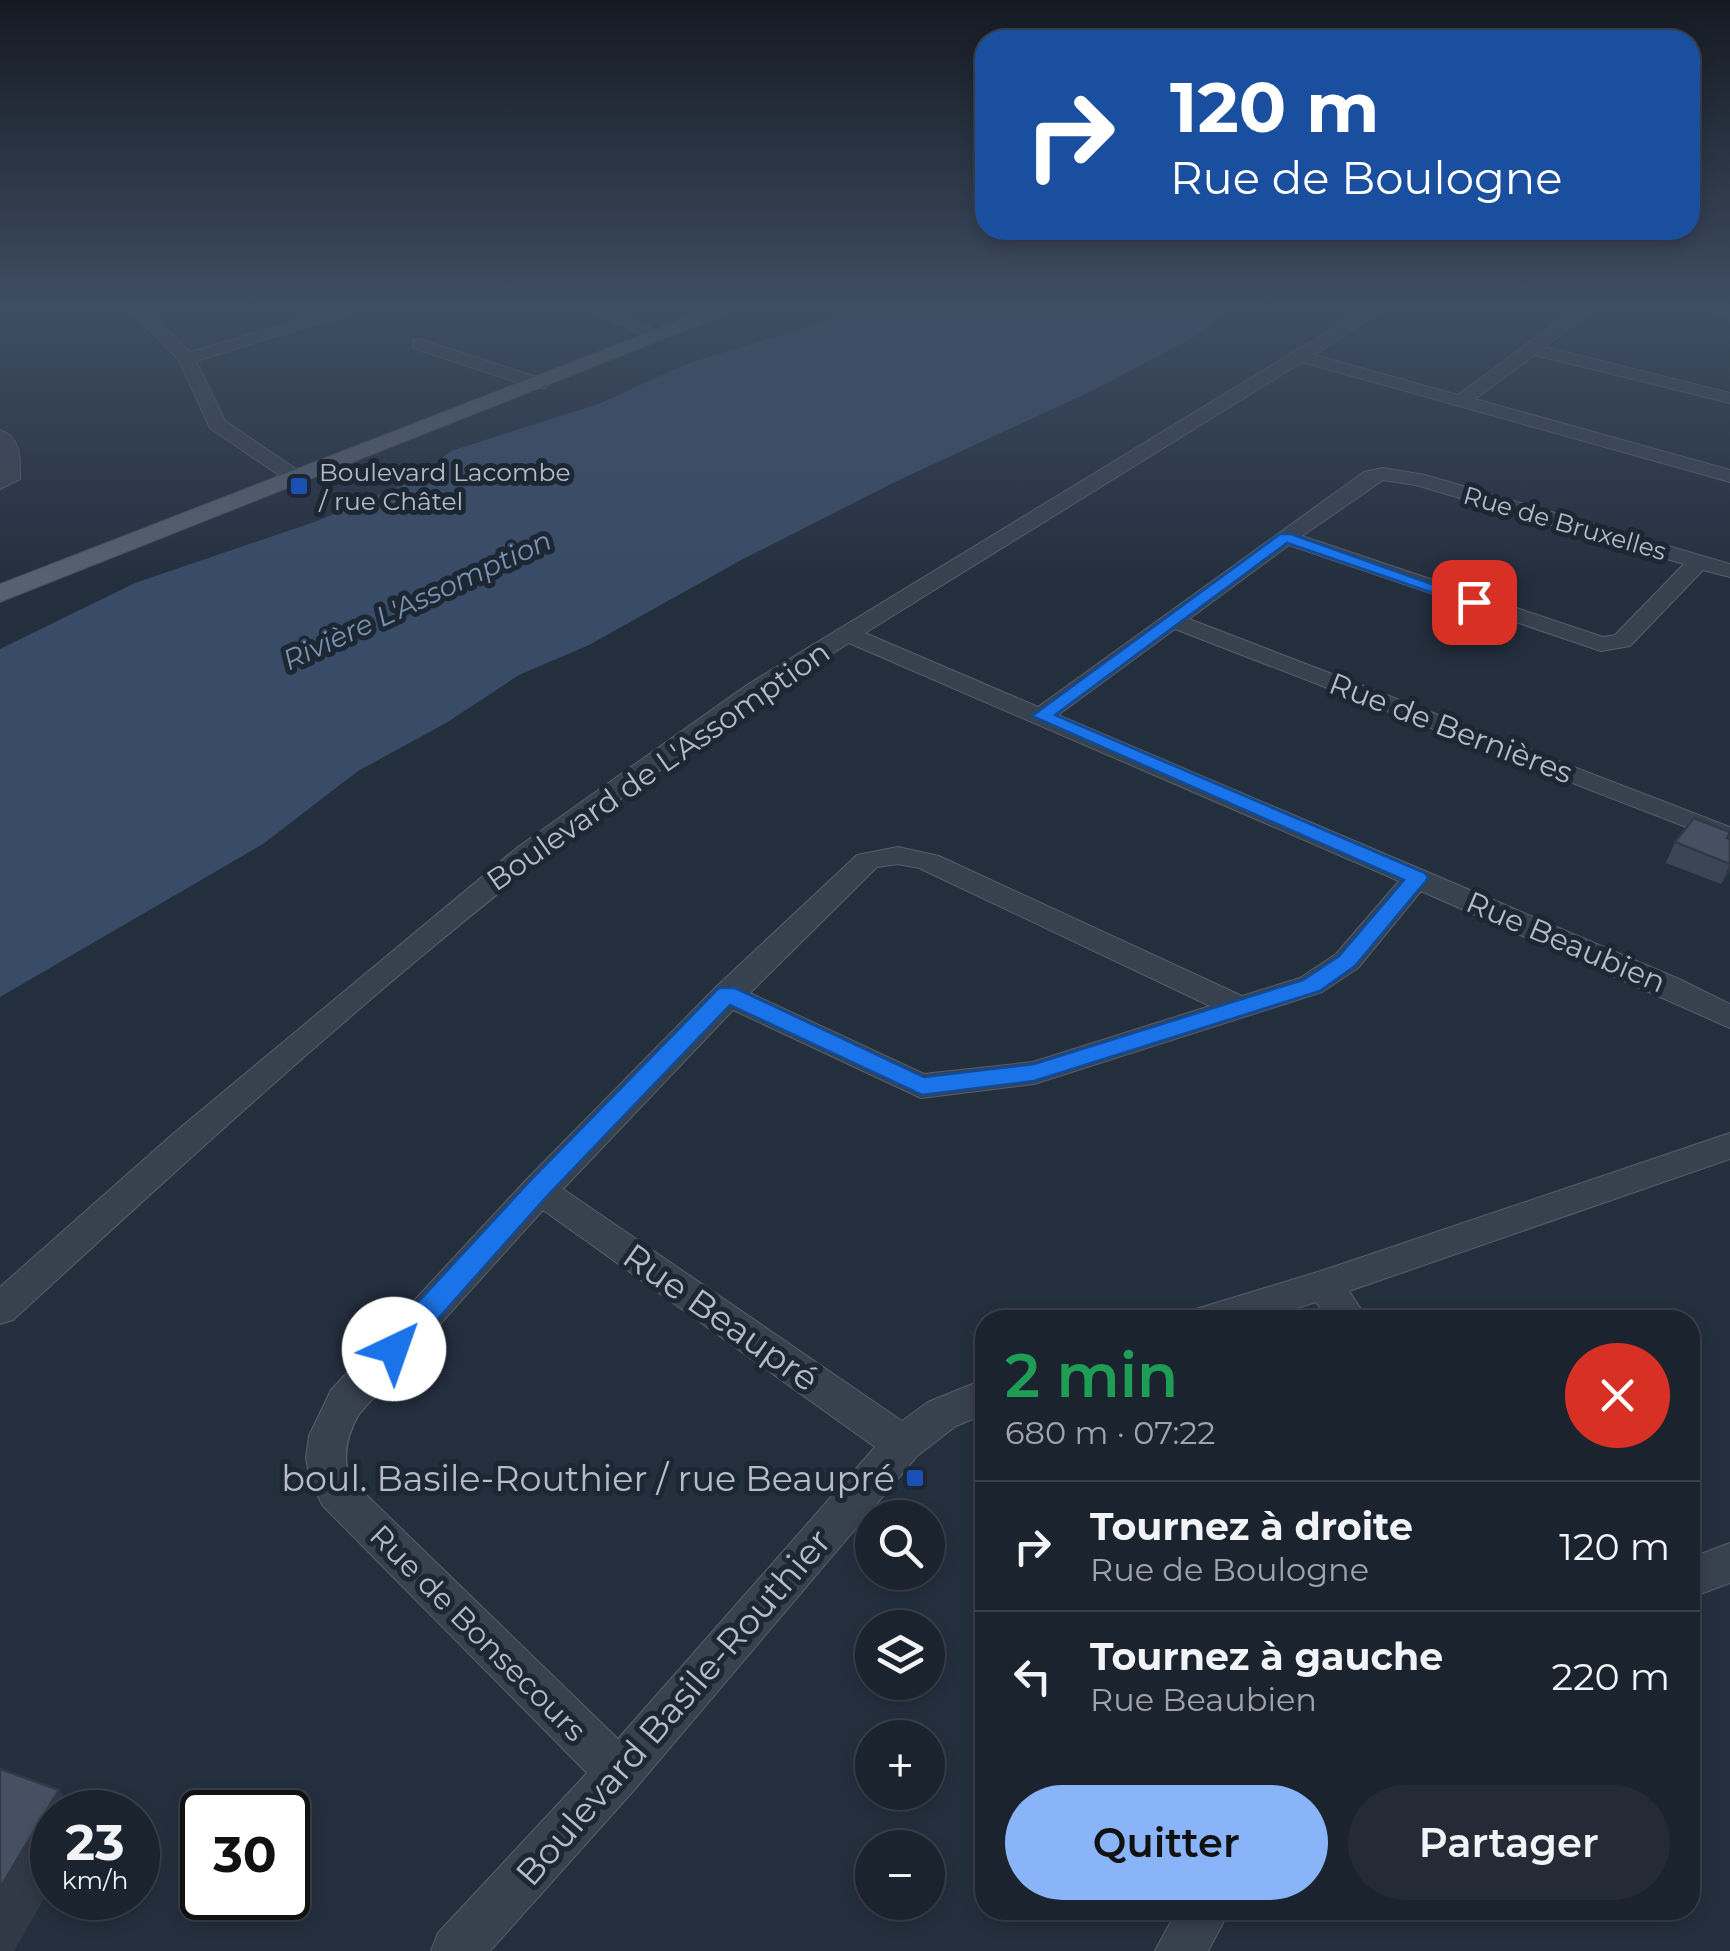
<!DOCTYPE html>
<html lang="fr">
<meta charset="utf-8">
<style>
body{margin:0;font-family:Montserrat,sans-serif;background:#242b36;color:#f1f3f6;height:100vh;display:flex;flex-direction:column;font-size:38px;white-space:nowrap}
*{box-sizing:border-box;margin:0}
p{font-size:32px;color:#a0a4aa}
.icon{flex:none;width:55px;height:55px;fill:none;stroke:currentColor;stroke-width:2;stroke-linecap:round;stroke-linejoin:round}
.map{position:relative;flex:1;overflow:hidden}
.side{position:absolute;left:975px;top:1310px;width:725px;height:610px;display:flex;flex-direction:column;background:#1b232e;border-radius:30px;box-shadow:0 5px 15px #0003,0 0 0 2px #39404a}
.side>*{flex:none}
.banner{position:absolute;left:975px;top:30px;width:725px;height:210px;border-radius:30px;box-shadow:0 5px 15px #0003,0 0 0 2px #39404a;background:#1a4fa0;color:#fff;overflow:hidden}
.fabs{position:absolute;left:855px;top:1500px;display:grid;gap:20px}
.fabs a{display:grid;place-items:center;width:90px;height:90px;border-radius:50%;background:#1b232e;box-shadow:0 5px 15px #0003,0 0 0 2px #39404a;font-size:50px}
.speed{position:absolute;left:30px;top:1790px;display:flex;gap:20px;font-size:50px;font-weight:700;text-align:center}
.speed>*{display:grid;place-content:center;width:130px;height:130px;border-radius:50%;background:#1b232e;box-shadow:0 5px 15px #0003,0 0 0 2px #39404a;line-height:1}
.speed small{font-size:25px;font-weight:400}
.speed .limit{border:5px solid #111;border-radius:15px;background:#fff;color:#111}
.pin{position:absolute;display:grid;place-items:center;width:85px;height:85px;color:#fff;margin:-42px;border-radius:20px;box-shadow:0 5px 15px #0006}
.me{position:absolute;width:110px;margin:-55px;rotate:42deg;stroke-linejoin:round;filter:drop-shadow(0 0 8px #0008)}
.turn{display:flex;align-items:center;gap:35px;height:210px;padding:0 30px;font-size:45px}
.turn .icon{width:130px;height:130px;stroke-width:2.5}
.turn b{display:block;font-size:70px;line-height:85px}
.round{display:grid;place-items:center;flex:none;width:105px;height:105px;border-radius:52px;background:#242b36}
.head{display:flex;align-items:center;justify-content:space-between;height:170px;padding:0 30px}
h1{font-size:60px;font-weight:600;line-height:75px;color:#1e9e55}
.primary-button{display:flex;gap:20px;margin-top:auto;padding:20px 30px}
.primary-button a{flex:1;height:115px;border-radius:60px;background:#8ab4f8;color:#111;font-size:40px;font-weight:600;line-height:115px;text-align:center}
.primary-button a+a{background:#242b36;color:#f1f3f6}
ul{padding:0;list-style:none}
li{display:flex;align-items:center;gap:30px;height:130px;padding:0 30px;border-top:2px solid #39404a}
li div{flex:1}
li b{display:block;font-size:38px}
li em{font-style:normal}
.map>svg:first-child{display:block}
.water{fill:#394c67}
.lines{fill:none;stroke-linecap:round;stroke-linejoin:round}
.minor-casing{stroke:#565f6c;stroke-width:2}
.major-casing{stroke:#414a57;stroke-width:2}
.minor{fill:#38414e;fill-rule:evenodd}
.major{fill:#56606e;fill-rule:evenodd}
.wall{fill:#3b4654}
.shaded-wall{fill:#303945}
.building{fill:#455162;stroke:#303945;stroke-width:2.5}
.route{fill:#1a73e8;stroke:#114b97;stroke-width:2.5}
.transit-dot{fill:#1a4fb4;stroke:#1d2633;stroke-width:4}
.labels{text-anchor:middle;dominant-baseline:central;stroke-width:10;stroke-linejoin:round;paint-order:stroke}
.far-poi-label{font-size:25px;fill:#b4bcc9;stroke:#1d2633;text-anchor:start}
.far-street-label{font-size:25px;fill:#b4bcc9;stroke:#1d2633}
.far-water-label{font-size:28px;font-style:italic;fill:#7c92b1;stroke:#1d2633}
.street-label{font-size:30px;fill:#b4bcc9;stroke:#1d2633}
.near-street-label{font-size:35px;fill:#b4bcc9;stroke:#1d2633}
.near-poi-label{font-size:35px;fill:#b4bcc9;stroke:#1d2633;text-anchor:end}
</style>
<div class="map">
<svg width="1730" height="1951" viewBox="0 0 1730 1951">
<rect width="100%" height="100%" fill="#242f3e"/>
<path class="water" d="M 868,308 L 1231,308 L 1197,335 L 1098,388 L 901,479 L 743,559 L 589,645 L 519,675 L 446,723 L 358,771 L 263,844 L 0,997 L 0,649 L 135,583 L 317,521 L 428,474 L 426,470 L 451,451 L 601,403 L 686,364 Z"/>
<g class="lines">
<defs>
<path id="minor" d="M 128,308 L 146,308 L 190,352 L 341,308 L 367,308 L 196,361 L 225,421 L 303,474 L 303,482 L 289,482 L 210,428 L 179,360 Z
M 585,308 L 608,308 L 669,336 L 655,340 Z
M 1366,308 L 1386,308 L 1314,355 L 1458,395 L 1576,308 L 1595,308 L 1545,347 L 1730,393 L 1730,403 L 1535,355 L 1475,399 L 1730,470 L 1730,482 L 1302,362 L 865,633 L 1038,707 L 1364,472 L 1383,468 L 1425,475 L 1730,564 L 1730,577 L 1703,570 L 1630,646 L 1601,651 L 1289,545 L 1189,619 L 1730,827 L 1730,844 L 1175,629 L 1058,715 L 1679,979 L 1730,1004 L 1730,1028 L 1421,891 L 1358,968 L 1322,992 L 1034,1084 L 921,1098 L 733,1010 L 563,1189 L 902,1421 L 928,1402 L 985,1379 L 985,1414 L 956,1426 L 917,1456 L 635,1789 L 490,1951 L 431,1951 L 438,1933 L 587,1773 L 323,1506 L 310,1481 L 306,1458 L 309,1436 L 331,1390 L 526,1180 L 716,987 L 857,855 L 898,847 L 939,856 L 1242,996 L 1300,978 L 1336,954 L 1399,881 L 849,643 C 543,832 277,1078 13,1320 L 0,1324 L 0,1287 L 174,1133 L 518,847 L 747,685 ZM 1383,480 L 1416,485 L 1684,564 L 1615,635 L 1603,637 L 1302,536 ZM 898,864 L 919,868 L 1210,1006 L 1033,1062 L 924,1074 L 750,993 L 877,867 ZM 543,1210 L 875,1447 L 618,1739 L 351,1480 C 341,1457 347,1435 359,1414 Z
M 1704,308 L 1730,308 L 1730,318 L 1706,311 Z
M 419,339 L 546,380 L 549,384 L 546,388 L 534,388 L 413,348 L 413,340 Z
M 0,430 C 22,438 20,459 20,479 L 0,489 Z
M 1730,1133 L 1730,1159 L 1349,1291 L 1368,1320 L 1328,1320 L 1316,1302 L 1259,1320 L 1190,1320 L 1196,1309 L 1324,1270 Z
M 1730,1543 L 1730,1583 L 1690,1598 L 1690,1558 Z
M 1177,1910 L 1230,1910 L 1208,1951 L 1155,1951 Z"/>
<path id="major" d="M 712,308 L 741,308 L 0,602 L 0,584 Z"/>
</defs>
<use href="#minor" class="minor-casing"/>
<use href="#major" class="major-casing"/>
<use href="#minor" class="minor"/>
<use href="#major" class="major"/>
</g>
<path class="wall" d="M 1730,835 L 1728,838 L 1730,839 L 1730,871 L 1721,884 L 1666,863 L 1675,842 Z"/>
<path class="shaded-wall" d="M 1730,864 L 1730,871 L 1721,884 Z
M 59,1790 L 78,1812 L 52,1812 L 52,1885 L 14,1951 L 0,1951 L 0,1888 Z"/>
<path class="building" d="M 1694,818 L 1730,832 L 1727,838 L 1730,839 L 1730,864 L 1675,842 Z
M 0,1769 L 59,1790 L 0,1888 Z"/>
<linearGradient id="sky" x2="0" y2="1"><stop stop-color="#141a22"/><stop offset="0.53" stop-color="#3f4d63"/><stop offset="1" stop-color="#3f4d63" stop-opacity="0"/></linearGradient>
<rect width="1730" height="581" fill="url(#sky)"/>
<path class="route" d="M 1280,534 L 1291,534 L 1482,602 L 1468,605 L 1287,543 L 1055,715 L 1425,873 L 1428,878 L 1425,882 L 1355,966 L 1320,991 L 1034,1081 L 922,1095 L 730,1005 L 547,1196 L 404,1357 L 394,1361 L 383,1357 L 379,1349 L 383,1340 L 529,1182 L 719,988 L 735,988 L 924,1077 L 1034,1064 L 1303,980 L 1339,956 L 1404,880 L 1032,716 Z"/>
<g class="transit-dot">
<rect x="289" y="476" width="20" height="20" rx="5"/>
<rect x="905" y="1468" width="20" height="20" rx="5"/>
</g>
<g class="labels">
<g class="far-poi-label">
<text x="319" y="472">Boulevard Lacombe<tspan x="319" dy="29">/ rue Châtel</tspan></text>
</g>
<g class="far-street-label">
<text transform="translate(1565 523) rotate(16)">Rue de Bruxelles</text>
</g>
<g class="far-water-label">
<text transform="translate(417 600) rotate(-25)">Rivière L'Assomption</text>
</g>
<g class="street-label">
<text transform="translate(1451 728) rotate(21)">Rue de Bernières</text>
<text transform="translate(658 766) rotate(-35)">Boulevard de L'Assomption</text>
<text transform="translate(1566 942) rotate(23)">Rue Beaubien</text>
<text transform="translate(478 1633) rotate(45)">Rue de Bonsecours</text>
</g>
<g class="near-street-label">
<text transform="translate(721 1317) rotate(35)">Rue Beaupré</text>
<text transform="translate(673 1707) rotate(-49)">Boulevard Basile-Routhier</text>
</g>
<g class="near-poi-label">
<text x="895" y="1478">boul. Basile-Routhier / rue Beaupré</text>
</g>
</g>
</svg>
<div class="fabs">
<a><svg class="icon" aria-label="search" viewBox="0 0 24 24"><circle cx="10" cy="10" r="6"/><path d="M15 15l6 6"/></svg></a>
<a><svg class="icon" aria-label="layers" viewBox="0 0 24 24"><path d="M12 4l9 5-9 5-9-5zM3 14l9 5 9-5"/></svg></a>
<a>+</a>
<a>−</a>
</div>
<div class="speed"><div>23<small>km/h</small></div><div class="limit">30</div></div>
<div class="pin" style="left:1474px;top:602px;background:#d93025"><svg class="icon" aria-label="arrive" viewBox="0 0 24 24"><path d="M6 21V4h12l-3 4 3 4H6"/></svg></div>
<svg class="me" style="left:394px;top:1349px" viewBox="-20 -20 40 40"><circle r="19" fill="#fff"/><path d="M0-13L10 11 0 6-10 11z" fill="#1a73e8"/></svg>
<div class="banner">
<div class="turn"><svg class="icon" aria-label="right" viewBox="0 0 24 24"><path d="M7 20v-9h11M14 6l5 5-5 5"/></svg><div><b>120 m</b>Rue de Boulogne</div></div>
</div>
<section class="side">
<div class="head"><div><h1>2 min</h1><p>680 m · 07:22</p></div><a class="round" style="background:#d93025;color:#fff"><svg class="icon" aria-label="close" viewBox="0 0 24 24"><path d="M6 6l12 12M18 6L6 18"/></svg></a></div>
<ul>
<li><svg class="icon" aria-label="right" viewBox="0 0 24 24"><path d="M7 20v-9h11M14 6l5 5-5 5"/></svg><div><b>Tournez à droite</b><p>Rue de Boulogne</p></div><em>120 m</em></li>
<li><svg class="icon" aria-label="left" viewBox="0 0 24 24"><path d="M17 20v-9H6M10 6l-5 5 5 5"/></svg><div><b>Tournez à gauche</b><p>Rue Beaubien</p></div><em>220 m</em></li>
</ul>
<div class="primary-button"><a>Quitter</a><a>Partager</a></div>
</section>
</div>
